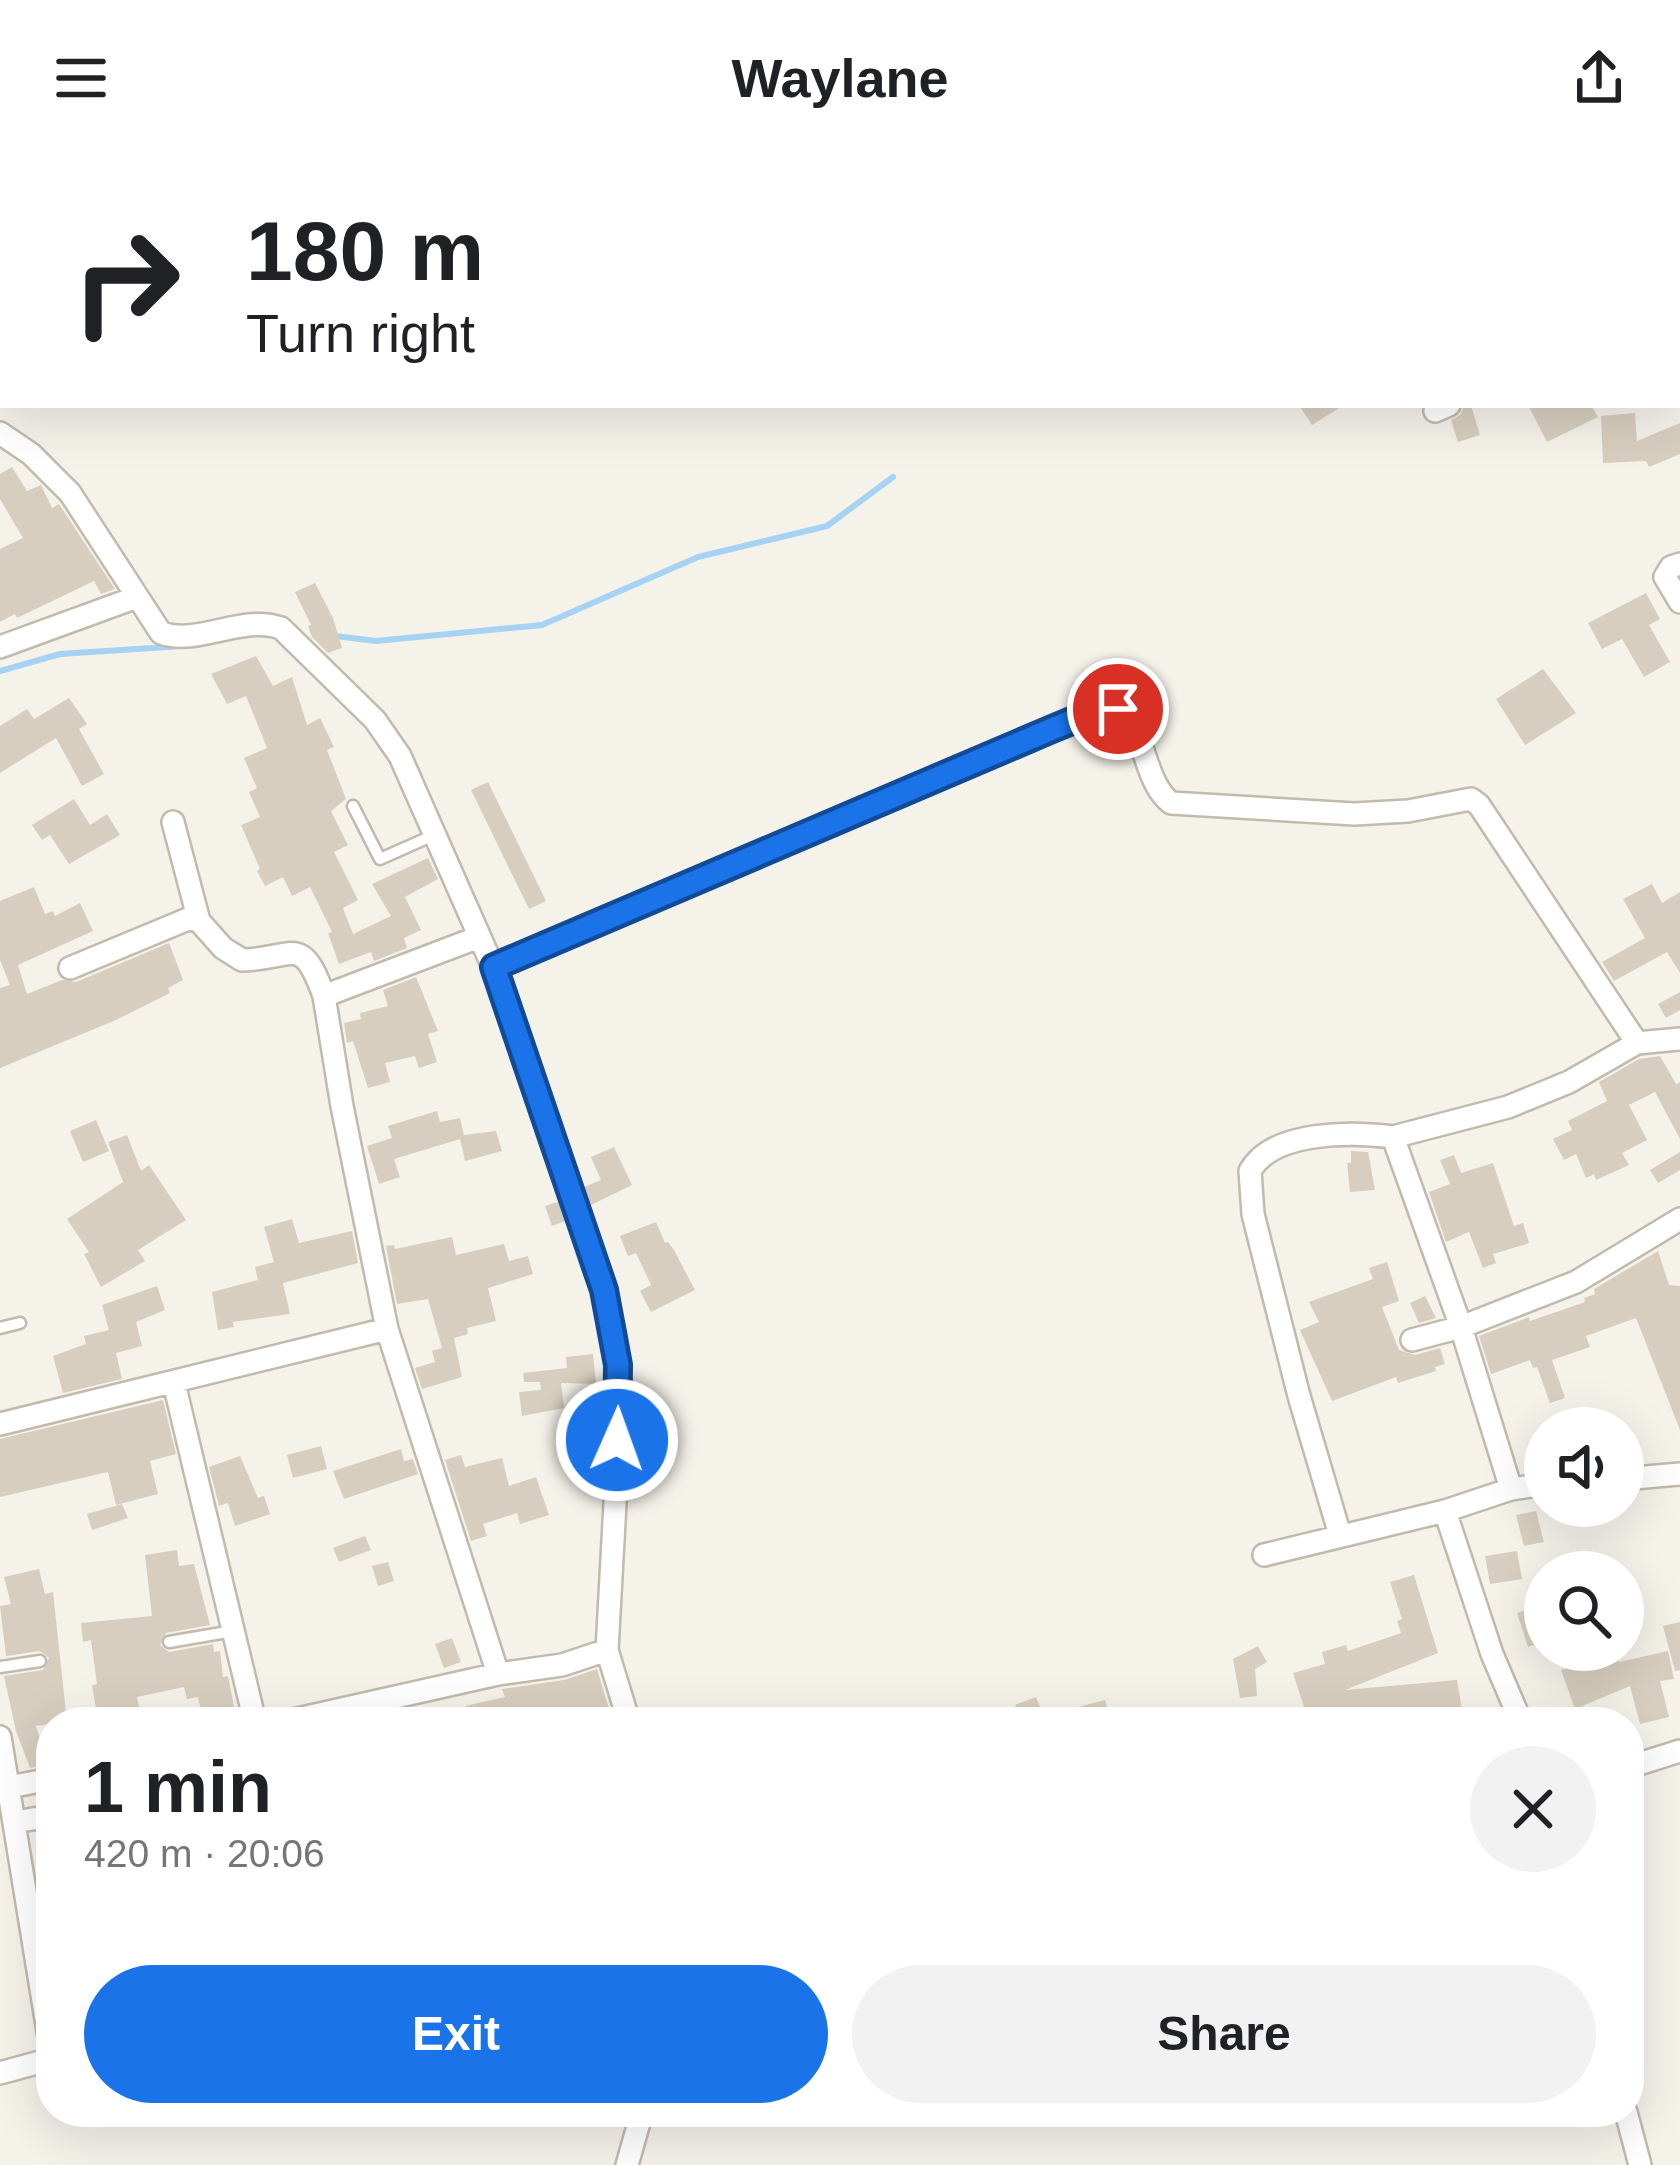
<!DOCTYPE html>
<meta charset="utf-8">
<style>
body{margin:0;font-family:Helvetica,sans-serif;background:#f2f2f2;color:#202124;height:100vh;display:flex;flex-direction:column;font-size:45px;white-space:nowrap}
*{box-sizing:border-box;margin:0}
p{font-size:39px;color:#757577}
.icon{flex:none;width:66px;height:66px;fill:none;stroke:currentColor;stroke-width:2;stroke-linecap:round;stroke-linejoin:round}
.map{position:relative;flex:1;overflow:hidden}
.sheet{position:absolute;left:36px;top:1551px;width:1608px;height:420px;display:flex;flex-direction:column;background:#fff;border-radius:48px;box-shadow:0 12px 48px #0002}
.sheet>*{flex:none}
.top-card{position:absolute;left:0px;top:0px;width:1680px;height:252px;box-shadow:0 12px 48px #0002;background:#fff;color:#202124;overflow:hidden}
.controls{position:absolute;left:1524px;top:1251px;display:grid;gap:24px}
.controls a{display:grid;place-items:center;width:120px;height:120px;border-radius:50%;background:#fff;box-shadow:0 12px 48px #0002;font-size:60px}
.pin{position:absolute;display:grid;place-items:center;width:102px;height:102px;color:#fff;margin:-51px;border:6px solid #fff;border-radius:50%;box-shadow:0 3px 12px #0007}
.me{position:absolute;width:132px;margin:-66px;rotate:2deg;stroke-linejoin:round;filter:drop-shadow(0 0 9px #0008)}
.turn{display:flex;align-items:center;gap:42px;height:252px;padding:0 48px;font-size:54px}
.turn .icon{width:156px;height:156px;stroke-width:2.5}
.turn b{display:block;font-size:84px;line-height:102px}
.round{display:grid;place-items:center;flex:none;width:126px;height:126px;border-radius:63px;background:#f2f2f2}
.summary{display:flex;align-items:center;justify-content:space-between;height:204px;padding:0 48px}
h1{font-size:72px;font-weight:700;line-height:90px}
.button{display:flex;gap:24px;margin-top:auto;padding:24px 48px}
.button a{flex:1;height:138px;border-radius:72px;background:#1a73e8;color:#fff;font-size:48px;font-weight:700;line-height:138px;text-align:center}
.button a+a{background:#f2f2f2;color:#202124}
header{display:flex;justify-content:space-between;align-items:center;height:156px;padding:0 48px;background:#fff;font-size:54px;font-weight:700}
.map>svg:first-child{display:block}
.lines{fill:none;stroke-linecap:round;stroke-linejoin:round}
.stream{stroke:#a6d3f3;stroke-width:6}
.building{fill:#d8cebf}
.lane-casing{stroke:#c2baac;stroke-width:15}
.street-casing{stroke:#c2baac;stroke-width:26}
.lane{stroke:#fff;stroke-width:10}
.street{stroke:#fff;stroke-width:21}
.route-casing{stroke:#114b97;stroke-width:30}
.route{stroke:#1a73e8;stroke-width:21}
</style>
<header><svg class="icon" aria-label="menu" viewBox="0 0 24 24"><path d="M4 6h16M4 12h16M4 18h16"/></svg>Waylane<svg class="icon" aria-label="share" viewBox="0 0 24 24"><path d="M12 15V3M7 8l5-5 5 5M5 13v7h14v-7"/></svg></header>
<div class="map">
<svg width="1680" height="2009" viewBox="0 0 1680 2009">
<rect width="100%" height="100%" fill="#f5f2ea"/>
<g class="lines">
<path class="stream" d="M 335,480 L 376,485 L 542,469 L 698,401 L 827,370 L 893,321
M 0,515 L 60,498 L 198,489"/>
</g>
<path class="building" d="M 1299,249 L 1344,249 L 1312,269 Z
M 1471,249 L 1480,279 L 1458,286 L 1451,264 L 1460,259 L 1464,250 Z
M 1528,249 L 1591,249 L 1598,261 L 1547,286 Z
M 1635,257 L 1637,285 L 1680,267 L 1680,298 L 1649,311 L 1646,305 L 1603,307 L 1601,260 Z
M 12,311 L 27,335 L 41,329 L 52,352 L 59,348 L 115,433 L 101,438 L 94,425 L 17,462 L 15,458 L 0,466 L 0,393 L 23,382 L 0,343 L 0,318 Z
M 315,427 L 333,462 L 342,492 L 328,497 L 312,481 L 308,470 L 311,469 L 295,436 Z
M 1646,437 L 1660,463 L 1649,469 L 1670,506 L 1644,521 L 1622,483 L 1602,493 L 1588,467 Z
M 256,500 L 273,530 L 292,521 L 307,569 L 320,562 L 334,591 L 327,594 L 346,643 L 331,655 L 348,689 L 334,696 L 358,744 L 343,752 L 353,778 L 391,760 L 372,728 L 428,702 L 438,723 L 405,741 L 421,774 L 404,782 L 407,792 L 374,805 L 371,796 L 339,808 L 328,777 L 332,776 L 310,731 L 292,740 L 283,721 L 265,730 L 257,715 L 260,713 L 241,669 L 260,661 L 249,636 L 257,632 L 244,602 L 267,592 L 246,540 L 227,548 L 211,518 Z
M 1543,513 L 1576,557 L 1525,589 L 1496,543 Z
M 69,542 L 87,568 L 79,573 L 104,618 L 82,630 L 56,582 L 0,617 L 0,570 L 27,553 L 34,563 Z
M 488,626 L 546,745 L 529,753 L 471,634 Z
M 74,643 L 90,669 L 107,658 L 120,679 L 69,708 L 50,679 L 42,684 L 32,669 Z
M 1652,728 L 1662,747 L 1680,736 L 1680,817 L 1667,796 L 1614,825 L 1602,806 L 1645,782 L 1623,743 Z
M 34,731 L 45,758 L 53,755 L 55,760 L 80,747 L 93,775 L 18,809 L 27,838 L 62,824 L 76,826 L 169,787 L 183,824 L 168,832 L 170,837 L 116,864 L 0,912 L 0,832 L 10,829 L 0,804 L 0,745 Z
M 416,821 L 438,875 L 428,878 L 437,906 L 419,912 L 415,900 L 385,907 L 390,926 L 368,932 L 353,885 L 347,887 L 344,867 L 361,863 L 360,857 L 388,850 L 383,834 Z
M 1680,836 L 1680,854 L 1666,862 L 1658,848 Z
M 1660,900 L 1676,928 L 1680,926 L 1680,983 L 1655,936 L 1629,949 L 1647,984 L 1622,997 L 1629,1009 L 1596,1024 L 1594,1018 L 1586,1022 L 1576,998 L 1564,1004 L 1553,983 L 1572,974 L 1568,965 L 1607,945 L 1599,926 L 1639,903 Z
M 437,955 L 440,966 L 460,962 L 464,979 L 496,975 L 502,995 L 465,1005 L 460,983 L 394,1003 L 400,1021 L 379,1028 L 367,990 L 392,982 L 388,970 Z
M 96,964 L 109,995 L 83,1006 L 70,975 Z
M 127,979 L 141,1015 L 149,1009 L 186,1064 L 138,1094 L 145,1105 L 101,1131 L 84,1098 L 89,1096 L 67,1063 L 123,1026 L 108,986 Z
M 614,991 L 632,1029 L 591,1049 L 584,1031 L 601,1024 L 591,1001 Z
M 1351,995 L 1368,996 L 1375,1034 L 1350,1036 L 1347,1007 L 1351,1007 Z
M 1680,996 L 1680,1014 L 1658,1027 L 1650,1014 Z
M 1454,999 L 1461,1017 L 1493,1007 L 1514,1070 L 1523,1067 L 1529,1087 L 1493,1098 L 1496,1107 L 1483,1112 L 1469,1076 L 1446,1086 L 1429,1036 L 1450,1028 L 1440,1004 Z
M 558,1046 L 565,1065 L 552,1070 L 545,1050 Z
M 292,1063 L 299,1087 L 352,1075 L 358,1107 L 283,1127 L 290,1158 L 233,1166 L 234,1171 L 218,1174 L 212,1136 L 258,1124 L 255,1111 L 274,1106 L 264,1071 Z
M 656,1066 L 665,1087 L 668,1086 L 674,1094 L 695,1134 L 651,1156 L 640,1135 L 651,1129 L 636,1097 L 628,1100 L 620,1080 Z
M 452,1081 L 456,1099 L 504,1088 L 509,1105 L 528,1100 L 533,1118 L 488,1132 L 496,1165 L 467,1172 L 468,1178 L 454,1182 L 462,1221 L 422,1233 L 415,1212 L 435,1206 L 432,1195 L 442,1192 L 428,1143 L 397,1148 L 386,1090 L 394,1089 L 395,1093 Z
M 1658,1095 L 1669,1129 L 1680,1130 L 1680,1274 L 1636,1162 L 1586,1180 L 1590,1191 L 1552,1204 L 1565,1242 L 1550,1247 L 1537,1211 L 1533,1212 L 1530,1204 L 1491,1218 L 1479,1180 L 1529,1161 L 1530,1165 L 1585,1146 L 1584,1142 L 1595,1138 L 1594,1133 Z
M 1387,1106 L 1399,1145 L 1382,1151 L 1399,1194 L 1415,1199 L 1440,1192 L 1445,1208 L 1435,1211 L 1436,1215 L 1398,1227 L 1396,1221 L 1332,1245 L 1300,1174 L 1319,1166 L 1309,1146 L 1373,1123 L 1369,1112 Z
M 157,1130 L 165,1154 L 136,1166 L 142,1190 L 116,1197 L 122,1223 L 63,1237 L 53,1200 L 86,1188 L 84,1180 L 109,1174 L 102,1149 Z
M 1425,1140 L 1436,1162 L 1419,1167 L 1410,1147 Z
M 593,1198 L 596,1228 L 561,1227 L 564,1252 L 522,1260 L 519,1236 L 541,1234 L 540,1226 L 524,1226 L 523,1217 L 567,1212 L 566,1201 Z
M 163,1244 L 176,1298 L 150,1305 L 158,1338 L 116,1349 L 108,1316 L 0,1341 L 0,1283 Z
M 321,1290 L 327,1313 L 293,1322 L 287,1299 Z
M 401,1293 L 404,1305 L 413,1303 L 418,1318 L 344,1343 L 333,1315 Z
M 461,1299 L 465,1311 L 502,1302 L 509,1330 L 536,1321 L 549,1359 L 520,1368 L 517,1357 L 483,1368 L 487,1380 L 471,1385 L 445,1304 Z
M 240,1300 L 258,1342 L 264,1340 L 270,1358 L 235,1370 L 228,1347 L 219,1350 L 209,1311 Z
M 122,1348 L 128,1362 L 92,1374 L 87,1358 Z
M 1536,1355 L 1544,1386 L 1524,1390 L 1516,1359 Z
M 365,1380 L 371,1394 L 339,1406 L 333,1392 Z
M 177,1394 L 179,1410 L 194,1408 L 210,1469 L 166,1477 L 160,1489 L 169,1496 L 213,1488 L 214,1496 L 220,1495 L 223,1521 L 228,1520 L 237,1566 L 222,1566 L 219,1552 L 201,1555 L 198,1541 L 187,1543 L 184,1531 L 137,1541 L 142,1563 L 98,1566 L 92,1529 L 97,1528 L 91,1484 L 83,1486 L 81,1467 L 152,1460 L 145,1399 Z
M 1517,1395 L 1522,1423 L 1490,1428 L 1485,1400 Z
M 388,1406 L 394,1425 L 378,1430 L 372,1410 Z
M 39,1413 L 45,1438 L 53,1436 L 67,1566 L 36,1570 L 48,1608 L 30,1612 L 16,1575 L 4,1520 L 43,1514 L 49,1502 L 40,1495 L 6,1500 L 0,1450 L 11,1448 L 4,1421 Z
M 1414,1419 L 1438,1497 L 1345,1534 L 1457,1524 L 1464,1566 L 1280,1566 L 1305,1554 L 1293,1517 L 1325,1508 L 1322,1496 L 1346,1489 L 1348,1495 L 1401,1477 L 1397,1465 L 1402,1463 L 1390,1426 Z
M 1538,1450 L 1545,1485 L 1528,1491 L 1517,1457 Z
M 1680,1466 L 1680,1514 L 1675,1515 L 1663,1470 Z
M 452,1482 L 461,1506 L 444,1512 L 435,1488 Z
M 1258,1490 L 1267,1506 L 1255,1513 L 1257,1540 L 1240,1542 L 1233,1503 Z
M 1583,1494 L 1615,1494 L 1619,1506 L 1668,1495 L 1674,1523 L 1660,1525 L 1669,1561 L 1640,1568 L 1630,1530 L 1575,1553 L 1561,1514 L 1587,1505 Z
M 597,1513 L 613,1566 L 569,1566 L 567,1560 L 543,1566 L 468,1566 L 465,1550 L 505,1541 L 502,1533 L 564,1524 Z
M 1036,1541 L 1044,1560 L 1105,1544 L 1111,1566 L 1021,1566 L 1015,1549 Z"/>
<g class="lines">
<defs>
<path id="lane" d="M 647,3 L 647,0
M 353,650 L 380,703 L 434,679
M 0,1172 L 20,1167
M 169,1486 L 233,1475
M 0,1511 L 40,1505"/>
<path id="street" d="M 955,0 L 956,3
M 1642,0 L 1642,3
M 1110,3 L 1112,0
M 1677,119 L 1680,127
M 1677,152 L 1680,151
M 1435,255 L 1449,249
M 0,277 L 31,298 L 70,337 L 161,477 C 199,490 242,458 281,472 L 375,564 L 400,600 L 493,811 L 604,1134 L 615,1181 L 621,1238 L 607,1494 L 629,1566
M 1680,408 L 1671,411 L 1665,421 L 1680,446
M 0,491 L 137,441
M 173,666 L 199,765
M 479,781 L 324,840 L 342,950 L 387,1173 L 498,1518 L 562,1509 L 607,1494
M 493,811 L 1091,557 L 1117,553 C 1148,575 1142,624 1171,647 L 1354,658 L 1408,655 L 1471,643 L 1479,649 L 1637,887
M 70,812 L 188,763 L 199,765 L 223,792 L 242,804 C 294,803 301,776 324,840
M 1680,883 L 1637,887 L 1569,926 L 1508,951 L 1393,981 L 1461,1171 L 1576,1126 L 1680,1063
M 1412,1184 L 1461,1171 L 1511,1333
M 174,1227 L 255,1566
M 0,1268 L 387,1173
M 1623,1323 L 1680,1318
M 1445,1355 L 1492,1498 L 1521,1566
M 1340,1379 L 1299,1240 L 1253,1058 L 1250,1015 C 1273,974 1352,976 1393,981
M 1264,1399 L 1445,1355 L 1511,1333 L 1545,1328
M 284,1566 L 498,1518
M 0,1581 L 51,1894
M 1629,1611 L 1680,1595
M 9,1631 L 51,1623
M 14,1666 L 51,1660
M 0,1917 L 51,1903
M 1626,1956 L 1640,2009
M 627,2009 L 642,1956"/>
</defs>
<use href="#lane" class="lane-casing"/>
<use href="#street" class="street-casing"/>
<use href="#lane" class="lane"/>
<use href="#street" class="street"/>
</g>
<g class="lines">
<defs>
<path id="route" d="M 617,1284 L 618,1209 L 604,1134 L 494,811 L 1052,573 L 1091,557 L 1118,553"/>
</defs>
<use href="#route" class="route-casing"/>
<use href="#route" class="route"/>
</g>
</svg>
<div class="controls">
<a><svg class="icon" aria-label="sound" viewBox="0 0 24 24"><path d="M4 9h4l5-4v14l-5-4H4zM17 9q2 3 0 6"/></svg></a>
<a><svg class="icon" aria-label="search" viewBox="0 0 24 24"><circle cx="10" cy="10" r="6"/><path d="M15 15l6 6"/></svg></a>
</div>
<div class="pin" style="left:1118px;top:553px;background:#d93025"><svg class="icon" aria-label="arrive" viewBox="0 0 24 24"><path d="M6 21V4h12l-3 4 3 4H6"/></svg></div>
<svg class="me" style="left:617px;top:1284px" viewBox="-20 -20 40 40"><circle r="17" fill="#1a73e8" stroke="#fff" stroke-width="3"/><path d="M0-11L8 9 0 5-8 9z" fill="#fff"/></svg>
<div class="top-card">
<div class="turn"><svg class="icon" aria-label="right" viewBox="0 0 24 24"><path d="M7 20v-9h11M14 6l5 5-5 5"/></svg><div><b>180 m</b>Turn right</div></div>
</div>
<section class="sheet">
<div class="summary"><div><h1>1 min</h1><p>420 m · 20:06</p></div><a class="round"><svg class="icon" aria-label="close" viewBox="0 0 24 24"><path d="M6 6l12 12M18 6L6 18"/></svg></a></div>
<div class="button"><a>Exit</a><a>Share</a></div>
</section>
</div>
